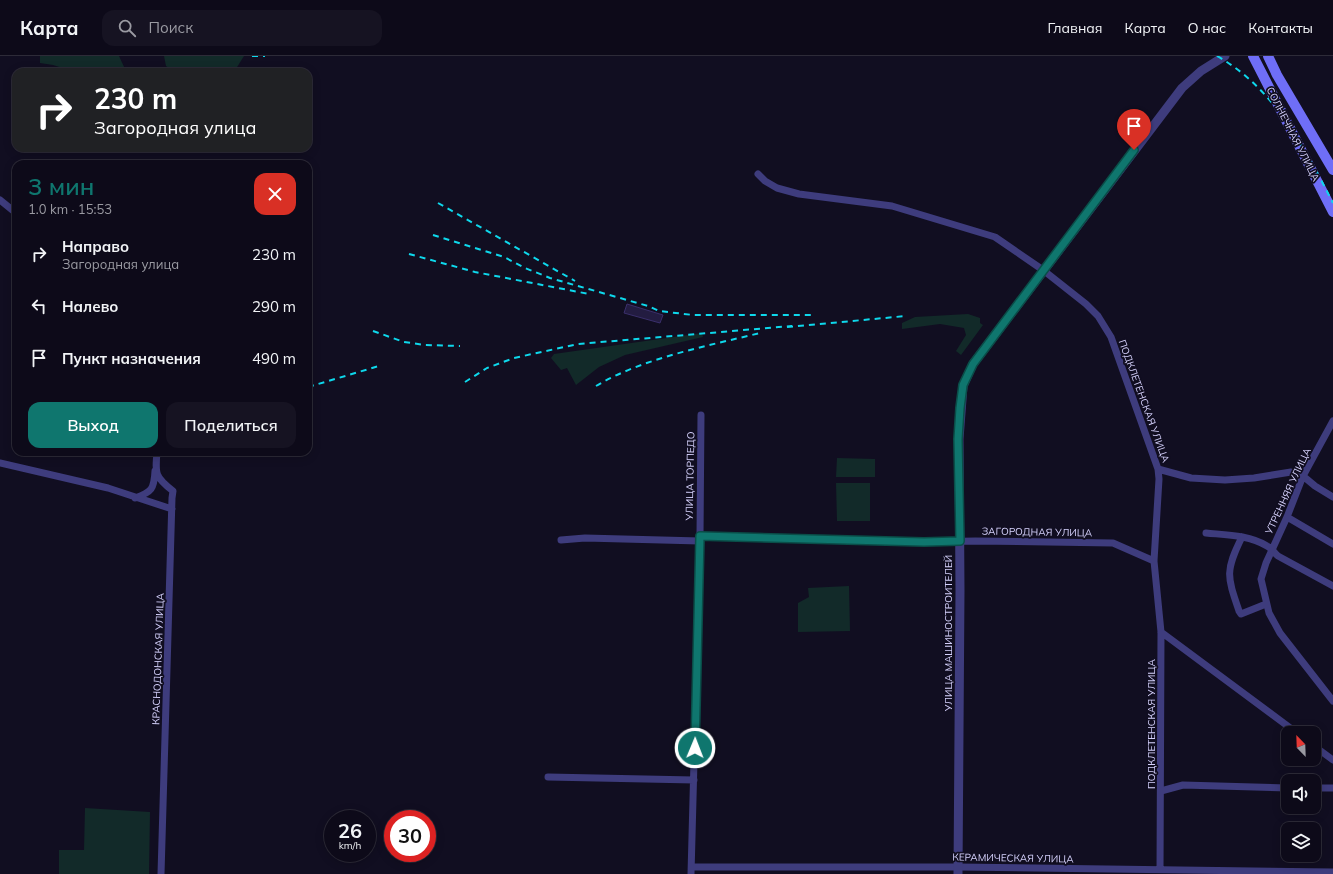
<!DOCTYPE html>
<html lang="ru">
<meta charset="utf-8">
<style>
body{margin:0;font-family:Mulish,sans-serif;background:#161322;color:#f1f3f6;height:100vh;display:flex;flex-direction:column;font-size:15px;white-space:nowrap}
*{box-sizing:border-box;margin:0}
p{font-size:13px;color:#9a9aa2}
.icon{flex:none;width:22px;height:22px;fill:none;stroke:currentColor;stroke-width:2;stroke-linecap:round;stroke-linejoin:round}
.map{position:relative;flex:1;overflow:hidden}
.side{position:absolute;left:12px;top:104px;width:300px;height:296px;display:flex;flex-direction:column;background:#0d0a19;border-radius:12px;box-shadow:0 2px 10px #0003,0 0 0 1px #2d2b38}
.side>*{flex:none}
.top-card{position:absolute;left:12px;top:12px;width:300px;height:84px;border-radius:12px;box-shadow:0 2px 10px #0003,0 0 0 1px #2d2b38;background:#202124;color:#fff;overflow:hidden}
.needle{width:26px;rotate:337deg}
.fabs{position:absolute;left:1281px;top:670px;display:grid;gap:8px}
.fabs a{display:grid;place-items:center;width:40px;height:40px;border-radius:8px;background:#0d0a19;box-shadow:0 2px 10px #0003,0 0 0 1px #2d2b38;font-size:20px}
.speed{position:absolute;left:324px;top:754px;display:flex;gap:8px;font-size:20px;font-weight:700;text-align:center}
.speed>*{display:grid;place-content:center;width:52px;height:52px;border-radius:50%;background:#0d0a19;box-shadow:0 2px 10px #0003,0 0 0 1px #2d2b38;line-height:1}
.speed small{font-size:10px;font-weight:400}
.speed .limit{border:6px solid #d22;background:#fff;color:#111}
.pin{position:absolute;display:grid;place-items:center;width:34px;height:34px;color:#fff;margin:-41px -17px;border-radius:50% 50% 50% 0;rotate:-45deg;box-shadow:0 0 4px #0007}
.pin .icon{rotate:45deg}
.me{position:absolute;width:44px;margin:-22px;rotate:1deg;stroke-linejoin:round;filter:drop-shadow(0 0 3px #0008)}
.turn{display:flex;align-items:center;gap:14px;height:84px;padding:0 16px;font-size:18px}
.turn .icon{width:52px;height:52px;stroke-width:2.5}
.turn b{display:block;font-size:28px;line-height:34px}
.round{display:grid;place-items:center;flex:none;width:42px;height:42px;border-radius:12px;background:#161322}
.headline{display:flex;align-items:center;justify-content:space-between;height:68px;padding:0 16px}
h1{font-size:24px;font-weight:600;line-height:30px;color:#0f766e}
.primary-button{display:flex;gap:8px;margin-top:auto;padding:8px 16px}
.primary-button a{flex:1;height:46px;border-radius:12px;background:#0f766e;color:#fff;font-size:16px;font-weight:600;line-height:46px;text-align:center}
.primary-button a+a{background:#161322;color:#f1f3f6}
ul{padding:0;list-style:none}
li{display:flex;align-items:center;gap:12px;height:52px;padding:0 16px}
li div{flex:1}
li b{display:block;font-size:15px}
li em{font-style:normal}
header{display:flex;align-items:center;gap:24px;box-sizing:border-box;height:56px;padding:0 20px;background:#0d0a19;border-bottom:1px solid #2d2b38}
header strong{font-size:19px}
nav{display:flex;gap:22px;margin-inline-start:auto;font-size:14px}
.search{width:280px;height:36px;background:#161322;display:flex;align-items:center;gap:10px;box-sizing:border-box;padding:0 14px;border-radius:12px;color:#9a9aa2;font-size:15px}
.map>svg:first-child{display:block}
.green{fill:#122a29}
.building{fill:#231c41;stroke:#3a2f6b}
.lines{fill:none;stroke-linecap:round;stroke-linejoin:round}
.minor{stroke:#3e3c7d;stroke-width:7}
.tertiary{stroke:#3e3c7d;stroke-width:9}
.secondary{stroke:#6f6ef7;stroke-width:10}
.rail{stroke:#0ed8ec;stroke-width:2;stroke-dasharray:6 5;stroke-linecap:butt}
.route-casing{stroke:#0a4d48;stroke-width:10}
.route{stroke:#0f766e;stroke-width:7}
.labels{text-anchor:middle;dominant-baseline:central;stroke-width:3.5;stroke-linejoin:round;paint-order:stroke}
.street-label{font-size:10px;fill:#d5d1fc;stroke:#110e21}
</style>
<header>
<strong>Карта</strong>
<div class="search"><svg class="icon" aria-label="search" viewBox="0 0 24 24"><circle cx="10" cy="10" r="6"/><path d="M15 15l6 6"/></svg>Поиск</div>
<nav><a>Главная</a><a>Карта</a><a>О нас</a><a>Контакты</a></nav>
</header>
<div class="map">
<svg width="1333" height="818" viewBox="0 0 1333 818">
<rect width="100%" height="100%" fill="#110e21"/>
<path class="green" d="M 40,0 L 119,0 L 125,13 L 124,16 L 75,16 L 53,9 L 40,7 Z
M 164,0 L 244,0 L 234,16 L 174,16 L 166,10 Z
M 968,258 L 980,262 L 980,267 L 983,269 L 961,299 L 956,295 L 966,279 L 964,272 L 940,268 L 902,273 L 902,267 L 915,261 Z
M 702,277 L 703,281 L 625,299 L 599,311 L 576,329 L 567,312 L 561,314 L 551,302 L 554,298 Z
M 837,402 L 875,403 L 875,421 L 836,421 Z
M 836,427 L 870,427 L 870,465 L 837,465 Z
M 849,530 L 850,575 L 798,576 L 798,547 L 809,541 L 808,532 Z
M 85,752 L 150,756 L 149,818 L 59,818 L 59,794 L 84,794 Z"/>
<path class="building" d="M 627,248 L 663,259 L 660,267 L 624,257 Z"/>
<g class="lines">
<path class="minor" d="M 758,118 L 765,125 L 777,132 L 799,138 L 892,150 L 995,181 L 1043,214 L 1086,248 L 1098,260 L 1111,281 L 1158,413 L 1159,423 L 1154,505 L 1161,576 L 1160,818
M 0,144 L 16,157
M 1333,365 L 1303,420 L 1287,461 L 1266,507 L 1261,523 L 1269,557 L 1280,577 L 1333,645
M 157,396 C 155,418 155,421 173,435 L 172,442 L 161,818
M 0,407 L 108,432 L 172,453
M 1158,413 L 1191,422 L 1225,424 L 1254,422 L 1291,416 L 1303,420 L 1315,430 L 1333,441
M 135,442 C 152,436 154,433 155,415
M 1287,461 L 1333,488
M 1206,477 C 1226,479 1249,479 1267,490 C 1272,492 1274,497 1278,500 L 1333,530
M 700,480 L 924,486 L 975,485 L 1113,487 L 1154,505
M 1242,481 C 1225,515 1227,520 1239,555 L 1241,558 L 1266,548
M 561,484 L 585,482 L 700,485
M 1161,576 L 1297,677
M 1314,690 L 1333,704
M 548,721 L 694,724
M 1314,732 L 1333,732
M 1161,735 L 1183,729 L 1288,732
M 692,811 L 958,811 L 1333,816
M 691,818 L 700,480 L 701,359"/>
<path class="tertiary" d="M 958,818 L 960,534 L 959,383 L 963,330 L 973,308 L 1182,32 L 1201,15 L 1225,0"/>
<path class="secondary" d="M 1253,0 L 1333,156
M 1268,0 L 1277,19 L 1333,114"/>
<path class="rail" d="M 252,0 L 265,0
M 1217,0 C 1274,32 1304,91 1333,147
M 438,147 L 575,225
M 433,179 L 504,201 L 525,212 L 550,222 L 648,250 L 659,255 L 693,259 L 815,259
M 409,198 L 475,216 L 589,238
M 787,271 L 906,260
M 373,275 L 404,286 L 425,289 L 460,290
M 465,326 L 487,312 L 514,302 L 578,288 L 792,270
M 596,330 C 643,302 707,290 760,277
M 308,331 L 379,310"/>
</g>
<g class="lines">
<defs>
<path id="route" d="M 695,692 L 700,480 L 924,486 L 960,485 L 958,383 L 960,352 L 963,329 L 973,308 L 1134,94"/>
</defs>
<use href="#route" class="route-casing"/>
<use href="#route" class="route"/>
</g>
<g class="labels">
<g class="street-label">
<text transform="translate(1293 78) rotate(63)">СОЛНЕЧНАЯ УЛИЦА</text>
<text transform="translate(1144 345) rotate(70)">ПОДКЛЕТЕНСКАЯ УЛИЦА</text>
<text transform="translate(690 420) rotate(-89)">УЛИЦА ТОРПЕДО</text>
<text transform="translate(1288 435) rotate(-65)">УТРЕННЯЯ УЛИЦА</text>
<text transform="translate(1037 476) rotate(1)">ЗАГОРОДНАЯ УЛИЦА</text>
<text transform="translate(948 577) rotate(-90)">УЛИЦА МАШИНОСТРОИТЕЛЕЙ</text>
<text transform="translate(158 603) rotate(-88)">КРАСНОДОНСКАЯ УЛИЦА</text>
<text transform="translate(1151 668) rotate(-90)">ПОДКЛЕТЕНСКАЯ УЛИЦА</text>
<text transform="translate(1013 802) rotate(1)">КЕРАМИЧЕСКАЯ УЛИЦА</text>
</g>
</g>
</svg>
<div class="fabs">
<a><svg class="needle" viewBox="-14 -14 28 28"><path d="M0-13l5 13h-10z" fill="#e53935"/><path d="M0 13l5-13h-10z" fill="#9a9aa2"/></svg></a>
<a><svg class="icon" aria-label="sound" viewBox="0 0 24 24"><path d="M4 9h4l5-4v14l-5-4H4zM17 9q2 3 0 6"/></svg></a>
<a><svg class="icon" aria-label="layers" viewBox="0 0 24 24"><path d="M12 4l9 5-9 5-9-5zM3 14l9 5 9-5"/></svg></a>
</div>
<div class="speed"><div>26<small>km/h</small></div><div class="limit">30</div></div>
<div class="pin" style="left:1134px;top:94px;background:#d93025"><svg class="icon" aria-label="arrive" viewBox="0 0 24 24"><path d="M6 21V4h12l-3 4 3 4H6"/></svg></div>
<svg class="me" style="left:695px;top:692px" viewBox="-20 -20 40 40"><circle r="17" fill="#0f766e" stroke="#fff" stroke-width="3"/><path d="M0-11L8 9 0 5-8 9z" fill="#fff"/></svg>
<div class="top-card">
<div class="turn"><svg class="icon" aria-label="right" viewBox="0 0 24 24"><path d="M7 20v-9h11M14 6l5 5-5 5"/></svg><div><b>230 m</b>Загородная улица</div></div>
</div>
<section class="side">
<div class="headline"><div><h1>3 мин</h1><p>1.0 km · 15:53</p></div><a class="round" style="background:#d93025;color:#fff"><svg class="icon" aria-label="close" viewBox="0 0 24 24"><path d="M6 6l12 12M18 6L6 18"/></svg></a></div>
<ul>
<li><svg class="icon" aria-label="right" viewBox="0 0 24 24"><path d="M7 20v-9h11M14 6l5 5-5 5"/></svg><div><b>Направо</b><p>Загородная улица</p></div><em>230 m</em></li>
<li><svg class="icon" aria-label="left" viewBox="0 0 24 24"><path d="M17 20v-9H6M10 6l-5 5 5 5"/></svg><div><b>Налево</b></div><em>290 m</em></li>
<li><svg class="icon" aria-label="arrive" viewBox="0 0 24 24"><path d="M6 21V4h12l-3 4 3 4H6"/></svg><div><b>Пункт назначения</b></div><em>490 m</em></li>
</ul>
<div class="primary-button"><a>Выход</a><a>Поделиться</a></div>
</section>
</div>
